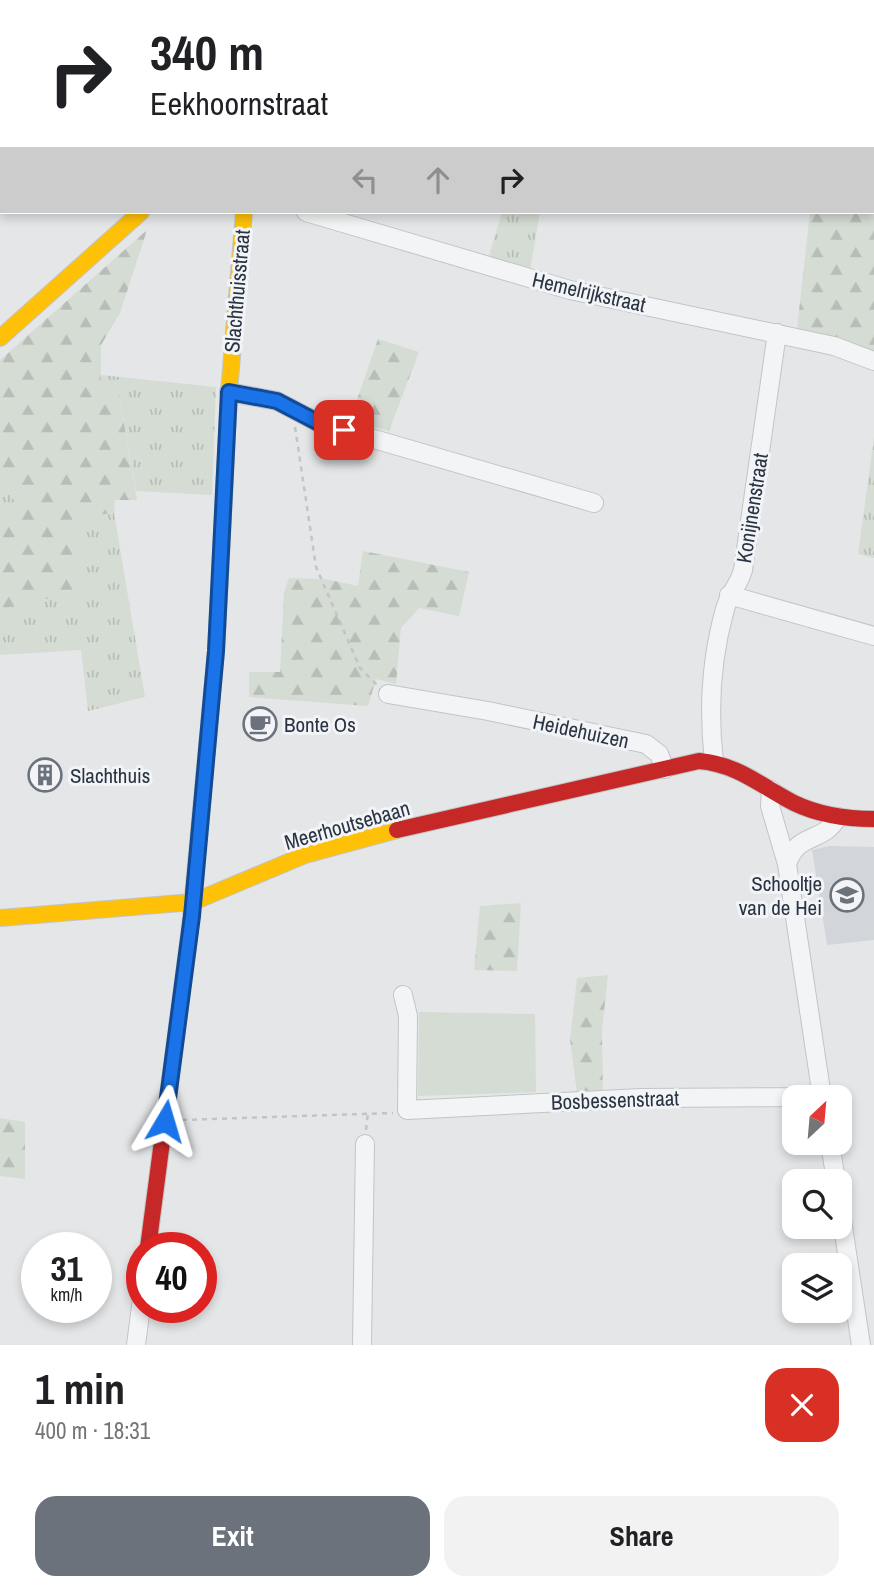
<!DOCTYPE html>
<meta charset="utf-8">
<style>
body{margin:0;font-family:"Archivo Narrow",sans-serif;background:#f2f2f2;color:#202124;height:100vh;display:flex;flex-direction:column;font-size:26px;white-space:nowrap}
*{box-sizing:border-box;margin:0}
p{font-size:23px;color:#757577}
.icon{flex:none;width:38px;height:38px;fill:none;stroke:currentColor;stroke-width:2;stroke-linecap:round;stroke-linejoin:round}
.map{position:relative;height:1345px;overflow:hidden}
.side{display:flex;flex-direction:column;background:#fff;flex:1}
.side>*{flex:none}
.banner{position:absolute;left:0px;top:0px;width:875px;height:214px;box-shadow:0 4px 10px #0003;background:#fff;color:#202124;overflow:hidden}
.needle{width:46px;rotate:26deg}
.controls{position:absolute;left:782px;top:1085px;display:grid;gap:14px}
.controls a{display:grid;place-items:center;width:70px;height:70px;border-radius:14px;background:#fff;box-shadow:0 4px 10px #0003;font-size:35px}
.speed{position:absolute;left:21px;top:1232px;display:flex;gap:14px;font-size:35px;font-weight:700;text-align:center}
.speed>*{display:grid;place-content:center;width:91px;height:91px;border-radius:50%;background:#fff;box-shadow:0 4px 10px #0003;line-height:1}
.speed small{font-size:18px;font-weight:400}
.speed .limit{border:10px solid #d22;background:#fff;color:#111}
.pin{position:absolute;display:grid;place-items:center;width:60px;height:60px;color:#fff;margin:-30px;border-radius:14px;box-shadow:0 4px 10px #0006}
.me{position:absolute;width:77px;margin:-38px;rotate:7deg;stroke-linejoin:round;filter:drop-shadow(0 0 5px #0008)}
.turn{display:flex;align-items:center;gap:24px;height:147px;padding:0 35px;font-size:32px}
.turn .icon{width:91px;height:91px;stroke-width:2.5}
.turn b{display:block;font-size:49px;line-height:60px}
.lanes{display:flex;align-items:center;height:66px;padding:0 35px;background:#0003;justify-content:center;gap:35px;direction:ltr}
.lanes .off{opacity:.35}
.round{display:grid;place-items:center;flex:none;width:74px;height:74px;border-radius:21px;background:#f2f2f2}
.summary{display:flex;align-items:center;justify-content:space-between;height:119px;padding:0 35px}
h1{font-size:42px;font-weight:800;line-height:52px}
.primary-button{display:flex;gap:14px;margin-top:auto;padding:14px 35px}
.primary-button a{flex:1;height:80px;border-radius:21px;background:#6b727c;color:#fff;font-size:28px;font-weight:800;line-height:80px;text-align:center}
.primary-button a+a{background:#f2f2f2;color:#202124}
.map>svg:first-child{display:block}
.built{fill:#d2d6db}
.grass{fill:url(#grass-tufts)}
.forest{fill:url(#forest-firs)}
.pitch{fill:#d5dcd4}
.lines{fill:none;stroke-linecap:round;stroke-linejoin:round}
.stream{stroke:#b3c3d2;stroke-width:4.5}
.street-casing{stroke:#c2c4c6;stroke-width:20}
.fast-casing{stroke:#c2c4c6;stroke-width:18}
.slow-casing{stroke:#c2c4c6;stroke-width:18}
.jam-casing{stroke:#c2c4c6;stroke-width:18}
.path{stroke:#c2c4c7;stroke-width:2.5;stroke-dasharray:5 5;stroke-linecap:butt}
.street{stroke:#f3f4f5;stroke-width:18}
.fast{stroke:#4caf50;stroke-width:16}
.slow{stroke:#ffc107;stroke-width:16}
.jam{stroke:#c62828;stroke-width:16}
.route-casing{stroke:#114b97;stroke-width:18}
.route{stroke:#1a73e8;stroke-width:12}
.labels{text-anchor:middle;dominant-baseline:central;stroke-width:6;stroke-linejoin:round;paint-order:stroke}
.street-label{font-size:21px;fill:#2a3442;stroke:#f2f4f7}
.poi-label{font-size:21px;fill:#2a3442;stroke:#f2f4f7;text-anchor:start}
</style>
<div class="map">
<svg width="874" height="1345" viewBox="0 0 874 1345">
<defs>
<pattern id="grass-tufts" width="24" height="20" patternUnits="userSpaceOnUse" patternTransform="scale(1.75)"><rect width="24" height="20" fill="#d5dcd4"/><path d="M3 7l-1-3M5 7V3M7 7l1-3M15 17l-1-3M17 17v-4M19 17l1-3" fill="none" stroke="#b7bdb7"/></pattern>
<pattern id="forest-firs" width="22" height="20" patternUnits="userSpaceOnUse" patternTransform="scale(1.75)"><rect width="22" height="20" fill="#d5dcd4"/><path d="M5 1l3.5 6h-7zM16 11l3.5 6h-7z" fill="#b7bdb7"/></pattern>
</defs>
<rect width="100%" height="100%" fill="#e4e6e8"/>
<path class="built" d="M 829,846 L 874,847 L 874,940 L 827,945 L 812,850 Z"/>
<path class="grass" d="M 68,0 L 250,0 L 68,2 Z
M 502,212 L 540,212 L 530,270 L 488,259 Z
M 101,375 L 216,387 L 212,495 L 136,491 L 118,388 L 101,388 Z
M 874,437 L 874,558 L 858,554 Z
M 0,480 L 5,482 L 17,507 L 0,513 Z
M 114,513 L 145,697 L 88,711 L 81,650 L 0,655 L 0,609 L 79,517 Z"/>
<path class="forest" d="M 285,0 L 874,0 L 874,351 L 797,329 L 810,212 L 873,212 L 873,2 Z
M 147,230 L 120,313 L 101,345 L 101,387 L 118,388 L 137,500 L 115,500 L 114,513 L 79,517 L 79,592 L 0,609 L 0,513 L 17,507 L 5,482 L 0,480 L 0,360 Z
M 378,339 L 419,352 L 389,431 L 350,420 Z
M 363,551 L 469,572 L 459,616 L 419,608 L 401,628 L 396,684 L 376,679 L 368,706 L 249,697 L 249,672 L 280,672 L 284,593 L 289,578 L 325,579 L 358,586 Z
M 521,903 L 517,971 L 474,970 L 480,906 Z
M 608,975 L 602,1030 L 603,1092 L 577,1093 L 570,1040 L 577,978 Z
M 0,1118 L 25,1122 L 25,1179 L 0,1176 Z"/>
<path class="pitch" d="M 419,1012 L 535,1014 L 536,1092 L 418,1096 Z"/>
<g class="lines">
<path class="stream" d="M 837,0 L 856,2
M 873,3 L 874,3"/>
<defs>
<path id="street" d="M 0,96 L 2,97
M 306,212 L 570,290 L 834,346 L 874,361
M 229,392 L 277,401 L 319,423 L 594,503
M 729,595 L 874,636
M 388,694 L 488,711 L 646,744 L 659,754 L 665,769
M 714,761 C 708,710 711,659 725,609 C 729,594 739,585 743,570 L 777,333
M 771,790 L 770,806 L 787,864 L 822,1097
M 787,864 C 798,831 823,844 838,817
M 403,995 L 408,1016 L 407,1110 L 641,1098 L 822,1097
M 830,1143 L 836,1181
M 840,1207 L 861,1345
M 136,1345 L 142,1299
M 362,1345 L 365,1144"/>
<path id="fast" d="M 190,928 L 216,651 L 221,557"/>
<path id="slow" d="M 274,0 L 274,2
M 0,338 L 141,212
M 221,557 L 229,392 L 244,212
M 0,918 L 193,902 L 305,855 L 397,830"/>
<path id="jam" d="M 397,830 L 699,761 C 737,764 761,786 794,803 C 819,815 846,819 874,819
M 148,1248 L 190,928"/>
</defs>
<use href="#street" class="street-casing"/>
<use href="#fast" class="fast-casing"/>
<use href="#slow" class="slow-casing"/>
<use href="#jam" class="jam-casing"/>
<path class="path" d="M 252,2 L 253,0
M 295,427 L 316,567 L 360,668 L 377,685
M 182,1120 L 393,1113
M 366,1130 L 368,1112"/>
<use href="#street" class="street"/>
<use href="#fast" class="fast"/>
<use href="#slow" class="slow"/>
<use href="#jam" class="jam"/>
</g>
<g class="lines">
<defs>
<path id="route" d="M 165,1121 L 192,916 L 216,651 L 229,392 L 277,401 L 319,423 L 344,430"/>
</defs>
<use href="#route" class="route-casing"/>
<use href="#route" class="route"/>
</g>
<defs>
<symbol id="cafe-ring" viewBox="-11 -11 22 22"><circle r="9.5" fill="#f2f4f7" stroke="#6b727c" stroke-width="1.5"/><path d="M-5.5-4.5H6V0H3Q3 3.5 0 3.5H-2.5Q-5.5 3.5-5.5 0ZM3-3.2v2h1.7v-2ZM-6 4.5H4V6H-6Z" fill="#6b727c"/></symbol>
<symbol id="building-ring" viewBox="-11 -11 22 22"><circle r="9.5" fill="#f2f4f7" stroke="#6b727c" stroke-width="1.5"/><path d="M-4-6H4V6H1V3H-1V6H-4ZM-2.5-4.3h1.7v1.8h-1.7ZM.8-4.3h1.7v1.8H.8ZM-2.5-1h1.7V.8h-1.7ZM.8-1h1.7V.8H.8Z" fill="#6b727c"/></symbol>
<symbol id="school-ring" viewBox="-11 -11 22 22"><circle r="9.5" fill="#f2f4f7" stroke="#6b727c" stroke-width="1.5"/><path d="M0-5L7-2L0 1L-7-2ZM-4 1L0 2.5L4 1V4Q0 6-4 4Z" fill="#6b727c"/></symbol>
</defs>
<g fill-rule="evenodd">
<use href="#cafe-ring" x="241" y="705" width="38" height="38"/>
<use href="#building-ring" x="26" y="756" width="38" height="38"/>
<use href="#school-ring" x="828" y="876" width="38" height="38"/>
</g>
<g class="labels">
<g class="street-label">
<text transform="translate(237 291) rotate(-85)">Slachthuisstraat</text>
<text transform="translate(589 292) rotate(13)">Hemelrijkstraat</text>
<text transform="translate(752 508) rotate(-81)">Konijnenstraat</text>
<text transform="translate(581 731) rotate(12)">Heidehuizen</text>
<text transform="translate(347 825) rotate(-16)">Meerhoutsebaan</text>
<text transform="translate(615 1100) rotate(-2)">Bosbessenstraat</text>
</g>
<g class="poi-label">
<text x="284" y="724">Bonte Os</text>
<text x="70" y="775">Slachthuis</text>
<text x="822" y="883" text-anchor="end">Schooltje<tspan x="822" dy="24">van de Hei</tspan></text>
</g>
</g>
</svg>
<div class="controls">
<a><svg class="needle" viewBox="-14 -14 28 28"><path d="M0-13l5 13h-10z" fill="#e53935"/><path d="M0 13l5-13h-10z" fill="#757577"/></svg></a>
<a><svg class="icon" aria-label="search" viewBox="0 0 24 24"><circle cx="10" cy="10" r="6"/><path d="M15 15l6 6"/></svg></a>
<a><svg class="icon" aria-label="layers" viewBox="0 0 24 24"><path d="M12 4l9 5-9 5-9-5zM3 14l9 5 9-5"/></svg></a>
</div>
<div class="speed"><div>31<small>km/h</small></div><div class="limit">40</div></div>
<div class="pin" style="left:344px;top:430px;background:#d93025"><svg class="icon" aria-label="arrive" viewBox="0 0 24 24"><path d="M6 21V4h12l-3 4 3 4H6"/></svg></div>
<svg class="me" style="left:165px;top:1121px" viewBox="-20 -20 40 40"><path d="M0-17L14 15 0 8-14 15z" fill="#1a73e8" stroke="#fff" stroke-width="4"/></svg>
<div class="banner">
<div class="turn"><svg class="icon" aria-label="right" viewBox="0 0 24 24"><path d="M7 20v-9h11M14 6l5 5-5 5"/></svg><div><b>340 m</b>Eekhoornstraat</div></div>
<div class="lanes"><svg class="icon off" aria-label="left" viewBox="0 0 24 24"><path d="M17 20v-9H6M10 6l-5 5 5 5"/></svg><svg class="icon off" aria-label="ahead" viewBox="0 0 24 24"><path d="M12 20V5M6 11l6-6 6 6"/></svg><svg class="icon" aria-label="right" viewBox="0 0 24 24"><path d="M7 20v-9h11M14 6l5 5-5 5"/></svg></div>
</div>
</div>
<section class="side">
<div class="summary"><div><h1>1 min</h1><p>400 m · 18:31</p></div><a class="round" style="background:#d93025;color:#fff"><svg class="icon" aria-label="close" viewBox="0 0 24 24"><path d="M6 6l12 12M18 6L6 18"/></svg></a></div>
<div class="primary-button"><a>Exit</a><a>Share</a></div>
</section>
